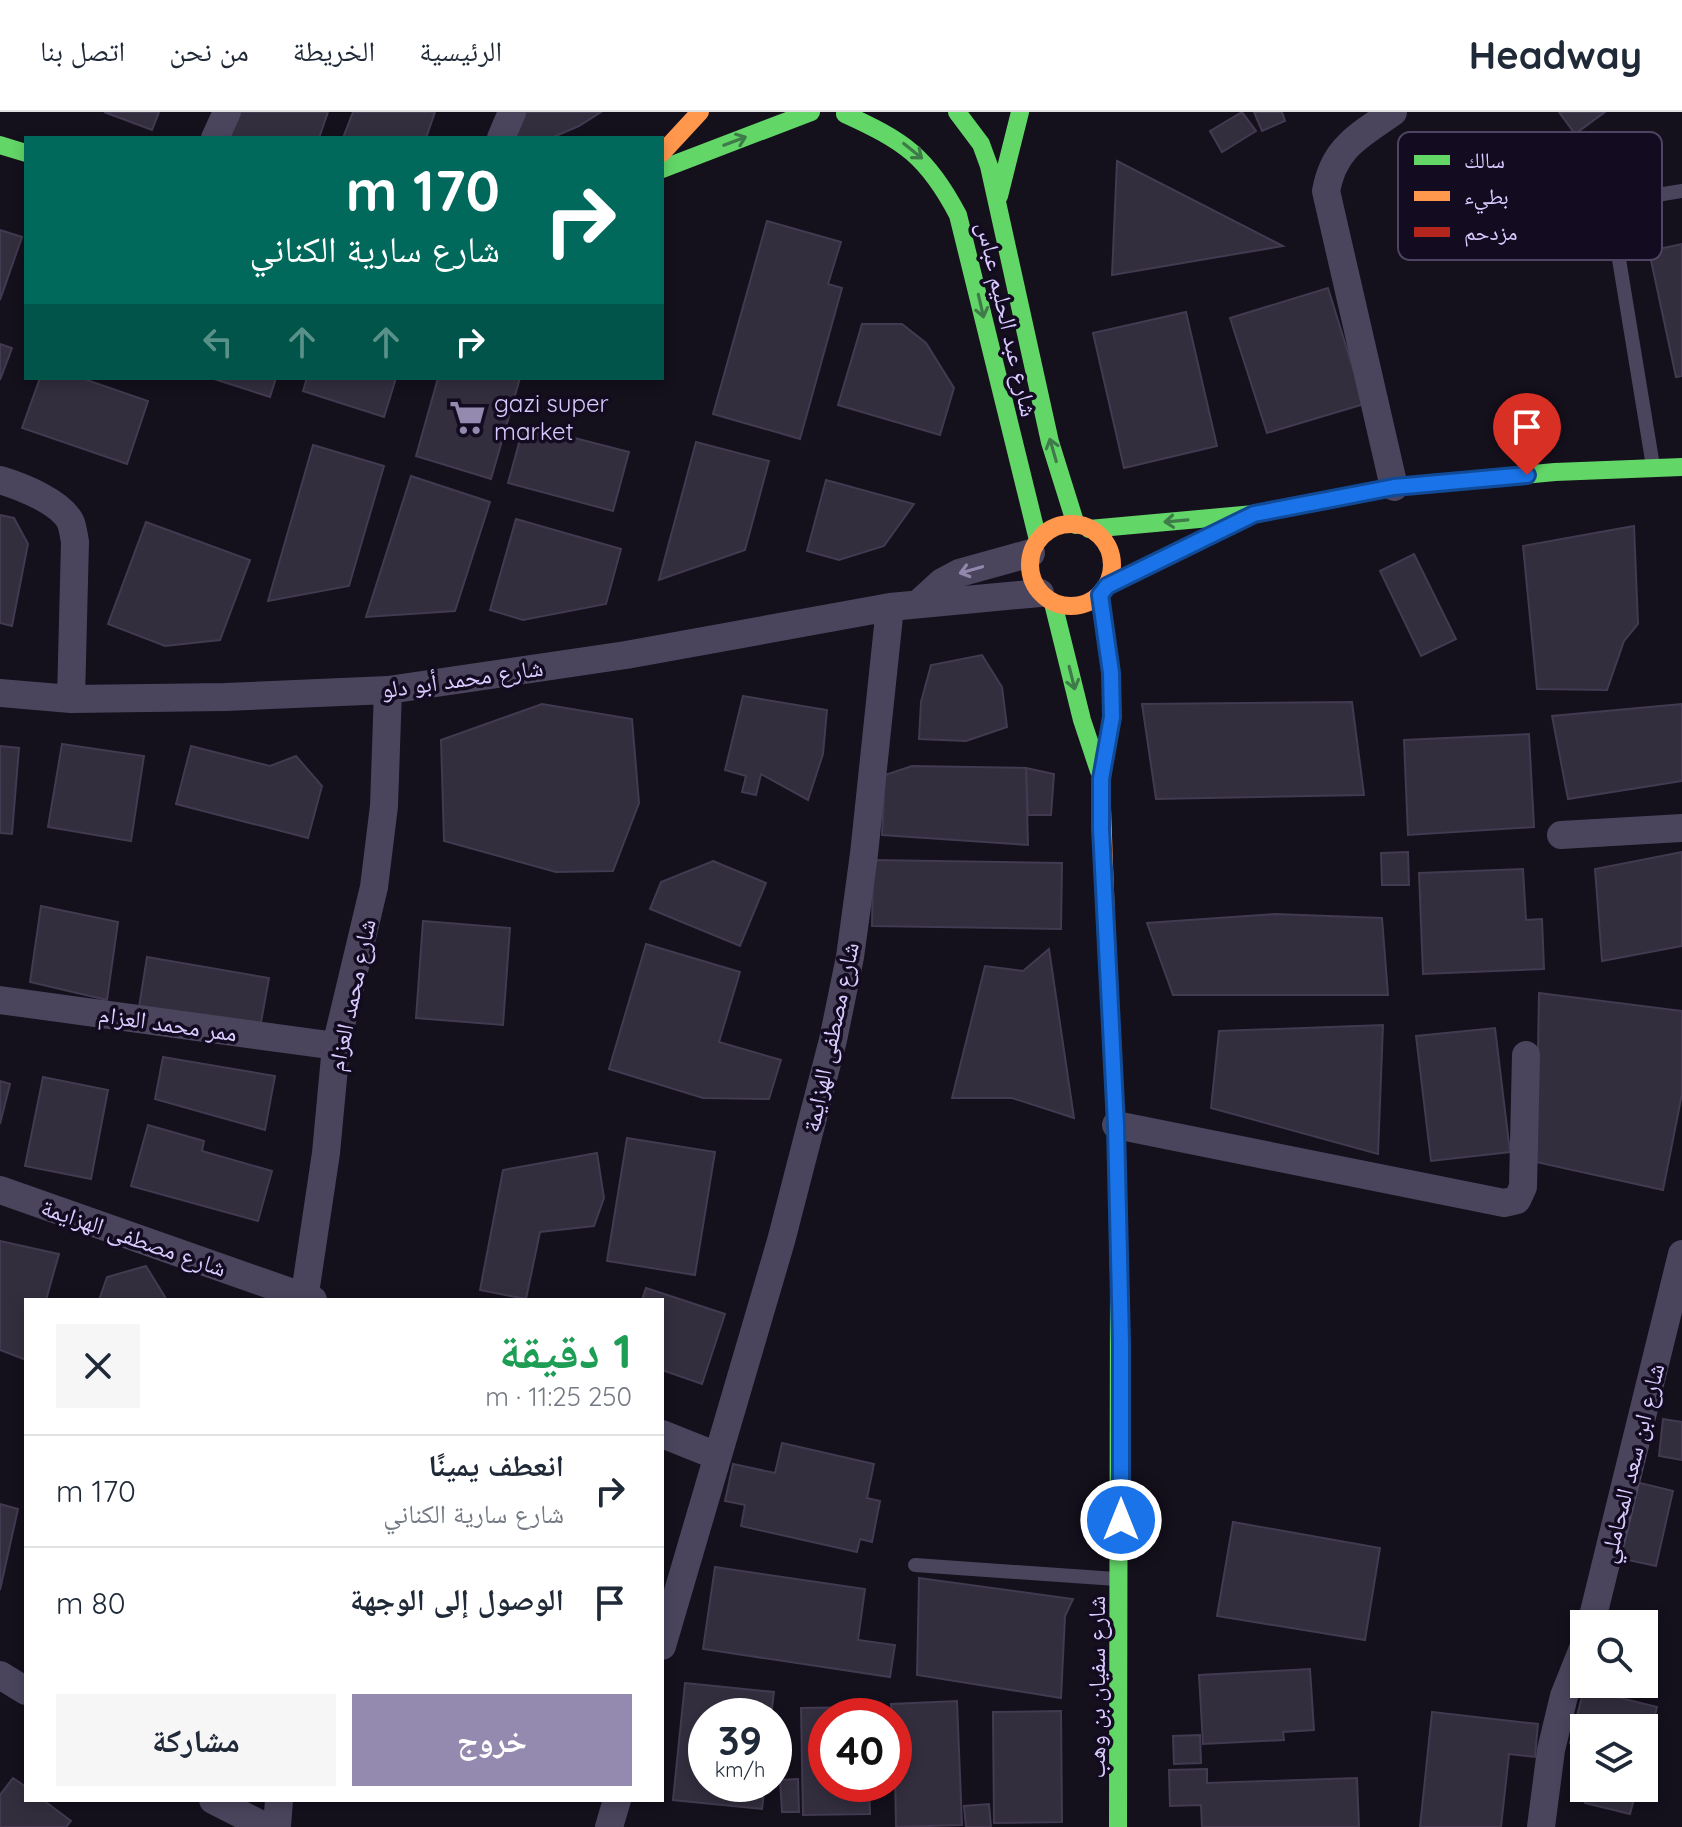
<!DOCTYPE html>
<html lang="ar">
<meta charset="utf-8">
<style>
body{margin:0;font-family:Quicksand,"Noto Naskh Arabic",sans-serif;background:#f6f6f7;color:#1f2937;direction:rtl;height:100vh;display:flex;flex-direction:column;font-size:30px;white-space:nowrap}
*{box-sizing:border-box;margin:0}
p{font-size:26px;color:#747a83}
.icon{flex:none;width:44px;height:44px;fill:none;stroke:currentColor;stroke-width:2;stroke-linecap:round;stroke-linejoin:round}
.map{position:relative;flex:1;overflow:hidden;direction:ltr}
.panel{position:absolute;left:24px;top:1186px;width:640px;height:504px;display:flex;flex-direction:column;background:#fff;border-radius:0px;box-shadow:0 4px 12px #0003;direction:rtl}
.panel>*{flex:none}
.top-card{position:absolute;left:24px;top:24px;width:640px;height:244px;border-radius:0px;box-shadow:0 4px 12px #0003;direction:rtl;background:#00695c;color:#fff;overflow:hidden}
.fabs{position:absolute;left:1570px;top:1498px;display:grid;gap:16px}
.fabs a{display:grid;place-items:center;width:88px;height:88px;border-radius:0px;background:#fff;box-shadow:0 4px 12px #0003;font-size:40px}
.speed{position:absolute;left:688px;top:1586px;display:flex;gap:16px;font-size:40px;font-weight:700;text-align:center}
.speed>*{display:grid;place-content:center;width:104px;height:104px;border-radius:50%;background:#fff;box-shadow:0 4px 12px #0003;line-height:1}
.speed small{font-size:20px;font-weight:400}
.speed .limit{border:12px solid #d22;background:#fff;color:#111}
.pin{position:absolute;display:grid;place-items:center;width:68px;height:68px;color:#fff;margin:-82px -34px;border-radius:50% 50% 50% 0;rotate:-45deg;box-shadow:0 0 8px #0007}
.pin .icon{rotate:45deg}
.me{position:absolute;width:88px;margin:-44px;rotate:0deg;stroke-linejoin:round;filter:drop-shadow(0 0 6px #0008)}
.turn{display:flex;align-items:center;gap:28px;height:168px;padding:0 32px;font-size:36px}
.turn .icon{width:104px;height:104px;stroke-width:2.5}
.turn b{display:block;font-size:56px;line-height:68px}
.lanes{display:flex;align-items:center;height:76px;padding:0 32px;background:#0003;justify-content:center;gap:40px;direction:ltr}
.lanes .off{opacity:.35}
.round{display:grid;place-items:center;flex:none;width:84px;height:84px;border-radius:0px;background:#f6f6f7}
.headline{display:flex;align-items:center;justify-content:space-between;height:136px;padding:0 32px}
h1{font-size:48px;font-weight:700;line-height:60px;color:#1e9e55}
.cta{display:flex;gap:16px;margin-top:auto;padding:16px 32px}
.cta a{flex:1;height:92px;border-radius:0px;background:#948ab0;color:#fff;font-size:32px;font-weight:700;line-height:92px;text-align:center}
.cta a+a{background:#f6f6f7;color:#1f2937}
ul{padding:0;list-style:none}
li{display:flex;align-items:center;gap:24px;height:112px;padding:0 32px;border-top:2px solid #e0e1e3}
li div{flex:1}
li b{display:block;font-size:30px}
li em{font-style:normal}
header{display:flex;align-items:center;gap:48px;box-sizing:border-box;height:112px;padding:0 40px;background:#fff;border-bottom:2px solid #e0e1e3}
header strong{font-size:38px}
nav{display:flex;gap:44px;margin-inline-start:auto;font-size:28px}
.map>svg:first-child{display:block}
.building{fill:#332e3e;stroke:#423a50;stroke-width:2}
.lines{fill:none;stroke-linecap:round;stroke-linejoin:round}
.lane{stroke:#4a455d;stroke-width:14}
.street{stroke:#4a455d;stroke-width:28}
.fast{stroke:#63d668;stroke-width:18}
.slow{stroke:#ff974d;stroke-width:18}
.jam{stroke:#b3261e;stroke-width:18}
.oneway{stroke:#3f7b48}
.oneway2{stroke:#9288ae}
.route-casing{stroke:#114b97;stroke-width:20}
.route{stroke:#1a73e8;stroke-width:14}
.labels{text-anchor:middle;dominant-baseline:central;stroke-width:7;stroke-linejoin:round;paint-order:stroke}
.street-label{font-size:24px;fill:#d9cbff;stroke:#130c20}
.poi-label{font-size:24px;fill:#d9cbff;stroke:#130c20;text-anchor:start}
.key{fill:#130c20;stroke:#4e4563;stroke-width:2}
.key-label{font-size:22px;fill:#d9cbff}
</style>
<header>
<strong>Headway</strong>
<nav><a>الرئيسية</a><a>الخريطة</a><a>من نحن</a><a>اتصل بنا</a></nav>
</header>
<div class="map">
<svg width="1682" height="1715" viewBox="0 0 1682 1715">
<rect width="100%" height="100%" fill="#14101c"/>
<path class="building" d="M 104,0 L 159,0 L 152,18 Z
M 236,0 L 328,0 L 319,26 L 236,26 L 228,23 Z
M 353,0 L 435,0 L 426,26 L 343,26 Z
M 526,0 L 601,0 L 579,14 L 551,26 L 515,26 Z
M 1242,0 L 1256,19 L 1222,40 L 1210,19 Z
M 1254,0 L 1282,0 L 1285,9 L 1262,19 Z
M 1559,0 L 1605,0 L 1575,22 Z
M 1117,49 L 1283,134 L 1112,163 Z
M 767,109 L 841,130 L 828,172 L 842,176 L 800,327 L 713,302 Z
M 0,118 L 22,125 L 0,188 Z
M 1682,132 L 1682,264 L 1676,265 L 1649,139 Z
M 1328,176 L 1364,292 L 1267,321 L 1230,206 Z
M 1186,200 L 1217,334 L 1124,356 L 1093,221 Z
M 862,212 L 902,212 L 926,231 L 954,276 L 940,323 L 838,293 Z
M 0,232 L 12,236 L 0,268 Z
M 40,266 L 81,266 L 148,289 L 127,352 L 22,316 Z
M 211,266 L 276,266 L 270,285 Z
M 307,266 L 396,266 L 384,305 L 303,279 Z
M 438,266 L 520,266 L 491,367 L 416,344 Z
M 524,313 L 629,340 L 613,399 L 508,371 Z
M 696,330 L 769,349 L 745,438 L 659,468 Z
M 313,333 L 384,354 L 349,474 L 268,489 Z
M 411,364 L 490,390 L 455,499 L 366,505 Z
M 826,368 L 914,392 L 884,434 L 839,448 L 807,439 Z
M 0,403 L 14,406 L 28,432 L 12,514 L 0,511 Z
M 516,407 L 621,437 L 606,492 L 523,508 L 490,498 Z
M 146,410 L 250,448 L 220,528 L 165,534 L 108,512 Z
M 1634,414 L 1638,512 L 1624,529 L 1607,578 L 1537,577 L 1523,434 Z
M 1414,442 L 1456,527 L 1421,544 L 1380,459 Z
M 982,543 L 1002,575 L 1007,615 L 966,629 L 919,627 L 921,590 L 931,553 Z
M 743,584 L 827,598 L 823,642 L 808,688 L 761,662 L 756,683 L 742,680 L 746,664 L 725,658 Z
M 1352,590 L 1364,683 L 1156,687 L 1142,592 Z
M 542,592 L 632,607 L 639,691 L 613,759 L 556,760 L 444,729 L 441,628 Z
M 1682,592 L 1682,669 L 1568,687 L 1552,604 Z
M 1529,622 L 1534,715 L 1408,723 L 1404,628 Z
M 62,632 L 144,644 L 131,729 L 48,715 Z
M 0,634 L 19,636 L 12,722 L 0,721 Z
M 191,634 L 270,654 L 296,644 L 322,674 L 308,726 L 176,692 Z
M 912,654 L 1026,656 L 1028,733 L 882,723 L 885,663 Z
M 1026,656 L 1054,662 L 1051,703 L 1028,703 Z
M 1408,740 L 1409,773 L 1382,773 L 1381,741 Z
M 1682,740 L 1682,834 L 1602,849 L 1595,757 Z
M 873,748 L 1062,751 L 1061,817 L 872,814 Z
M 713,749 L 766,771 L 740,834 L 650,797 L 661,770 Z
M 1523,757 L 1526,808 L 1542,807 L 1544,857 L 1423,862 L 1419,761 Z
M 41,794 L 118,810 L 107,888 L 30,870 Z
M 1275,802 L 1382,806 L 1388,883 L 1173,883 L 1147,811 Z
M 423,809 L 510,816 L 503,913 L 416,906 Z
M 646,832 L 740,860 L 719,930 L 781,948 L 769,987 L 703,986 L 609,957 Z
M 1049,837 L 1074,1006 L 1012,986 L 952,986 L 985,854 L 1023,859 Z
M 147,845 L 269,866 L 260,916 L 139,895 Z
M 1539,881 L 1682,899 L 1682,982 L 1663,1078 L 1536,1050 Z
M 1383,913 L 1378,1042 L 1211,996 L 1219,919 Z
M 1495,916 L 1510,1040 L 1431,1049 L 1416,924 Z
M 163,945 L 275,964 L 265,1018 L 155,987 Z
M 43,965 L 108,978 L 91,1067 L 25,1054 Z
M 0,969 L 10,972 L 0,1012 Z
M 148,1013 L 204,1029 L 202,1039 L 272,1059 L 258,1109 L 131,1074 Z
M 627,1026 L 715,1040 L 695,1163 L 607,1149 Z
M 597,1041 L 604,1086 L 594,1114 L 540,1120 L 526,1187 L 480,1178 L 503,1058 Z
M 0,1129 L 59,1142 L 46,1188 L 26,1188 L 26,1248 L 0,1238 Z
M 146,1154 L 165,1185 L 164,1188 L 99,1188 L 107,1165 Z
M 646,1176 L 725,1202 L 702,1272 L 662,1258 L 662,1188 L 642,1188 Z
M 1663,1307 L 1682,1310 L 1682,1348 L 1659,1344 Z
M 782,1331 L 874,1352 L 867,1386 L 880,1389 L 872,1430 L 860,1427 L 857,1440 L 741,1414 L 745,1393 L 725,1389 L 733,1352 L 775,1361 Z
M 1636,1370 L 1673,1379 L 1656,1454 L 1619,1446 Z
M 0,1392 L 18,1397 L 0,1478 Z
M 1233,1410 L 1380,1436 L 1365,1528 L 1217,1504 Z
M 715,1455 L 865,1477 L 858,1528 L 895,1533 L 890,1565 L 703,1537 Z
M 919,1466 L 1073,1487 L 1065,1504 L 1061,1586 L 917,1563 Z
M 1310,1557 L 1314,1618 L 1283,1620 L 1284,1628 L 1203,1632 L 1199,1563 Z
M 685,1571 L 774,1580 L 771,1604 L 706,1604 L 706,1672 L 765,1672 L 762,1697 L 673,1688 Z
M 1584,1577 L 1657,1595 L 1644,1648 L 1644,1616 L 1584,1616 L 1584,1635 L 1570,1631 Z
M 957,1589 L 962,1713 L 896,1715 L 894,1604 L 892,1604 L 891,1592 Z
M 867,1595 L 868,1604 L 826,1604 L 826,1672 L 869,1672 L 870,1702 L 803,1703 L 801,1596 Z
M 1061,1599 L 1062,1710 L 994,1711 L 993,1600 Z
M 1432,1600 L 1538,1612 L 1535,1645 L 1509,1642 L 1501,1715 L 1420,1715 Z
M 1200,1623 L 1201,1651 L 1174,1652 L 1173,1624 Z
M 1207,1657 L 1207,1671 L 1357,1666 L 1359,1715 L 1202,1715 L 1201,1693 L 1170,1694 L 1169,1658 Z
M 13,1666 L 26,1675 L 26,1688 L 43,1688 L 71,1709 L 66,1715 L 0,1715 L 0,1683 Z
M 798,1667 L 799,1700 L 782,1700 L 780,1668 Z
M 1588,1676 L 1637,1676 L 1630,1702 L 1585,1691 Z
M 989,1692 L 991,1715 L 966,1715 L 964,1694 Z"/>
<g class="lines">
<path class="lane" d="M 1653,354 L 1615,123 L 1618,104 L 1639,86 L 1682,79
M 915,1453 L 1116,1467"/>
<path class="street" d="M 1393,0 C 1359,24 1334,35 1326,79 L 1394,375
M 215,26 L 227,0
M 501,26 L 512,0
M 0,368 C 20,374 62,390 71,411 C 73,417 74,424 75,430 L 71,587
M 919,491 L 942,470 L 959,461 L 1031,441
M 0,581 L 71,587 L 225,585 L 388,578 L 626,543 L 890,495 L 1040,481
M 1561,723 L 1682,716
M 0,888 L 336,934
M 1116,1013 L 1504,1091 L 1517,1088 L 1523,1075 L 1526,943
M 0,1078 L 313,1188
M 304,1188 L 326,1041 L 336,934 L 374,775 L 384,694 L 388,578
M 662,1322 L 717,1344
M 1591,1512 L 1682,1142
M 662,1534 L 781,1129 L 833,928 L 850,845 L 864,742 L 890,495
M 0,1563 L 26,1579
M 213,1688 L 266,1715
M 277,1715 L 279,1688
M 609,1715 L 617,1688
M 1541,1715 L 1551,1638 L 1564,1584 L 1584,1534"/>
<path class="fast" d="M 957,0 L 981,32 L 989,54 L 1050,330 L 1076,413
M 845,2 C 904,29 927,44 958,103 L 1038,428
M 0,33 L 26,41
M 662,57 L 811,0
M 999,84 L 1020,0
M 1089,417 L 1254,402 L 1394,375 L 1555,360 L 1682,355
M 1107,474 L 1232,413
M 1053,491 L 1082,608 L 1099,659
M 1118,1715 L 1119,1162"/>
<path class="slow" d="M 662,41 L 700,0
M1030 453a41 41 0 1 1 82 0a41 41 0 1 1-82 0Z
M 1100,483 L 1111,561 L 1112,605 L 1101,667 L 1106,808"/>
<path class="jam" d="M 1106,808 L 1116,1013 L 1119,1162"/>
</g>
<defs><path id="oneway-shaft" d="M-6 0H5M1.5-3L5.5 0L1.5 3" fill="none" stroke-width="1.6" stroke-linecap="round" stroke-linejoin="round" transform="scale(2)"/></defs>
<g class="oneway">
<use href="#oneway-shaft" transform="translate(735 29) rotate(-21)"/>
<use href="#oneway-shaft" transform="translate(913 39) rotate(39)"/>
<use href="#oneway-shaft" transform="translate(981 194) rotate(77)"/>
<use href="#oneway-shaft" transform="translate(1053 338) rotate(-106)"/>
<use href="#oneway-shaft" transform="translate(1176 409) rotate(175)"/>
<use href="#oneway-shaft" transform="translate(1072 566) rotate(76)"/>
</g>
<use class="oneway2" href="#oneway-shaft" transform="translate(971 458) rotate(164)"/>
<g class="lines">
<defs>
<path id="route" d="M 1121,1408 L 1121,1231 L 1116,1013 L 1101,717 L 1101,667 L 1112,605 L 1111,561 L 1100,483 L 1107,474 L 1254,402 L 1394,375 L 1527,363"/>
</defs>
<use href="#route" class="route-casing"/>
<use href="#route" class="route"/>
</g>
<defs>
<symbol id="supermarket-bare" viewBox="-9 -9 18 18"><path d="M-6-5.5h2.5l.6 2H6L4.5 2H-2.5L-4.4-4H-6ZM-1.5 3.2a1.3 1.3 0 1 0 .1 0ZM3 3.2a1.3 1.3 0 1 0 .1 0Z" fill="#948ab0" stroke="#130c20" stroke-width="2.5" paint-order="stroke"/></symbol>
</defs>
<g fill-rule="evenodd">
<use href="#supermarket-bare" x="442" y="280" width="51" height="51"/>
</g>
<g class="labels">
<g class="street-label">
<text transform="translate(1008 207) rotate(77)">شارع عبد الحليم عباس</text>
<text transform="translate(462 566) rotate(-8)">شارع محمد أبو دلو</text>
<text transform="translate(351 883) rotate(-78)">شارع محمد العزام</text>
<text transform="translate(168 911) rotate(8)">ممر محمد العزام</text>
<text transform="translate(830 925) rotate(-78)">شارع مصطفى الهزايمة</text>
<text transform="translate(134 1125) rotate(19)">شارع مصطفى الهزايمة</text>
<text transform="translate(1631 1351) rotate(-76)">شارع ابن سعد المحاملي</text>
<text transform="translate(1096 1575) rotate(-90)">شارع سفيان بن وهب</text>
</g>
<g class="poi-label">
<text x="494" y="291">gazi super<tspan x="494" dy="28">market</tspan></text>
</g>
</g>
<rect x="1398" y="20" width="264" height="128" rx="12" class="key"/>
<rect x="1414" y="43" width="36" height="10" fill="#63d668"/>
<rect x="1414" y="79" width="36" height="10" fill="#ff974d"/>
<rect x="1414" y="115" width="36" height="10" fill="#b3261e"/>
<g class="key-label">
<text x="1464" y="56">سالك</text>
<text x="1464" y="92">بطيء</text>
<text x="1464" y="128">مزدحم</text>
</g>
</svg>
<div class="fabs">
<a><svg class="icon" aria-label="search" viewBox="0 0 24 24"><circle cx="10" cy="10" r="6"/><path d="M15 15l6 6"/></svg></a>
<a><svg class="icon" aria-label="layers" viewBox="0 0 24 24"><path d="M12 4l9 5-9 5-9-5zM3 14l9 5 9-5"/></svg></a>
</div>
<div class="speed"><div>39<small>km/h</small></div><div class="limit">40</div></div>
<div class="pin" style="left:1527px;top:363px;background:#d93025"><svg class="icon" aria-label="arrive" viewBox="0 0 24 24"><path d="M6 21V4h12l-3 4 3 4H6"/></svg></div>
<svg class="me" style="left:1121px;top:1408px" viewBox="-20 -20 40 40"><circle r="17" fill="#1a73e8" stroke="#fff" stroke-width="3"/><path d="M0-11L8 9 0 5-8 9z" fill="#fff"/></svg>
<div class="top-card">
<div class="turn"><svg class="icon" aria-label="right" viewBox="0 0 24 24"><path d="M7 20v-9h11M14 6l5 5-5 5"/></svg><div><b>170 m</b>شارع سارية الكناني</div></div>
<div class="lanes"><svg class="icon off" aria-label="left" viewBox="0 0 24 24"><path d="M17 20v-9H6M10 6l-5 5 5 5"/></svg><svg class="icon off" aria-label="ahead" viewBox="0 0 24 24"><path d="M12 20V5M6 11l6-6 6 6"/></svg><svg class="icon off" aria-label="ahead" viewBox="0 0 24 24"><path d="M12 20V5M6 11l6-6 6 6"/></svg><svg class="icon" aria-label="right" viewBox="0 0 24 24"><path d="M7 20v-9h11M14 6l5 5-5 5"/></svg></div>
</div>
<section class="panel">
<div class="headline"><div><h1>1 دقيقة</h1><p>250 m · 11:25</p></div><a class="round"><svg class="icon" aria-label="close" viewBox="0 0 24 24"><path d="M6 6l12 12M18 6L6 18"/></svg></a></div>
<ul>
<li><svg class="icon" aria-label="right" viewBox="0 0 24 24"><path d="M7 20v-9h11M14 6l5 5-5 5"/></svg><div><b>انعطف يمينًا</b><p>شارع سارية الكناني</p></div><em>170 m</em></li>
<li><svg class="icon" aria-label="arrive" viewBox="0 0 24 24"><path d="M6 21V4h12l-3 4 3 4H6"/></svg><div><b>الوصول إلى الوجهة</b></div><em>80 m</em></li>
</ul>
<div class="cta"><a>خروج</a><a>مشاركة</a></div>
</section>
</div>
